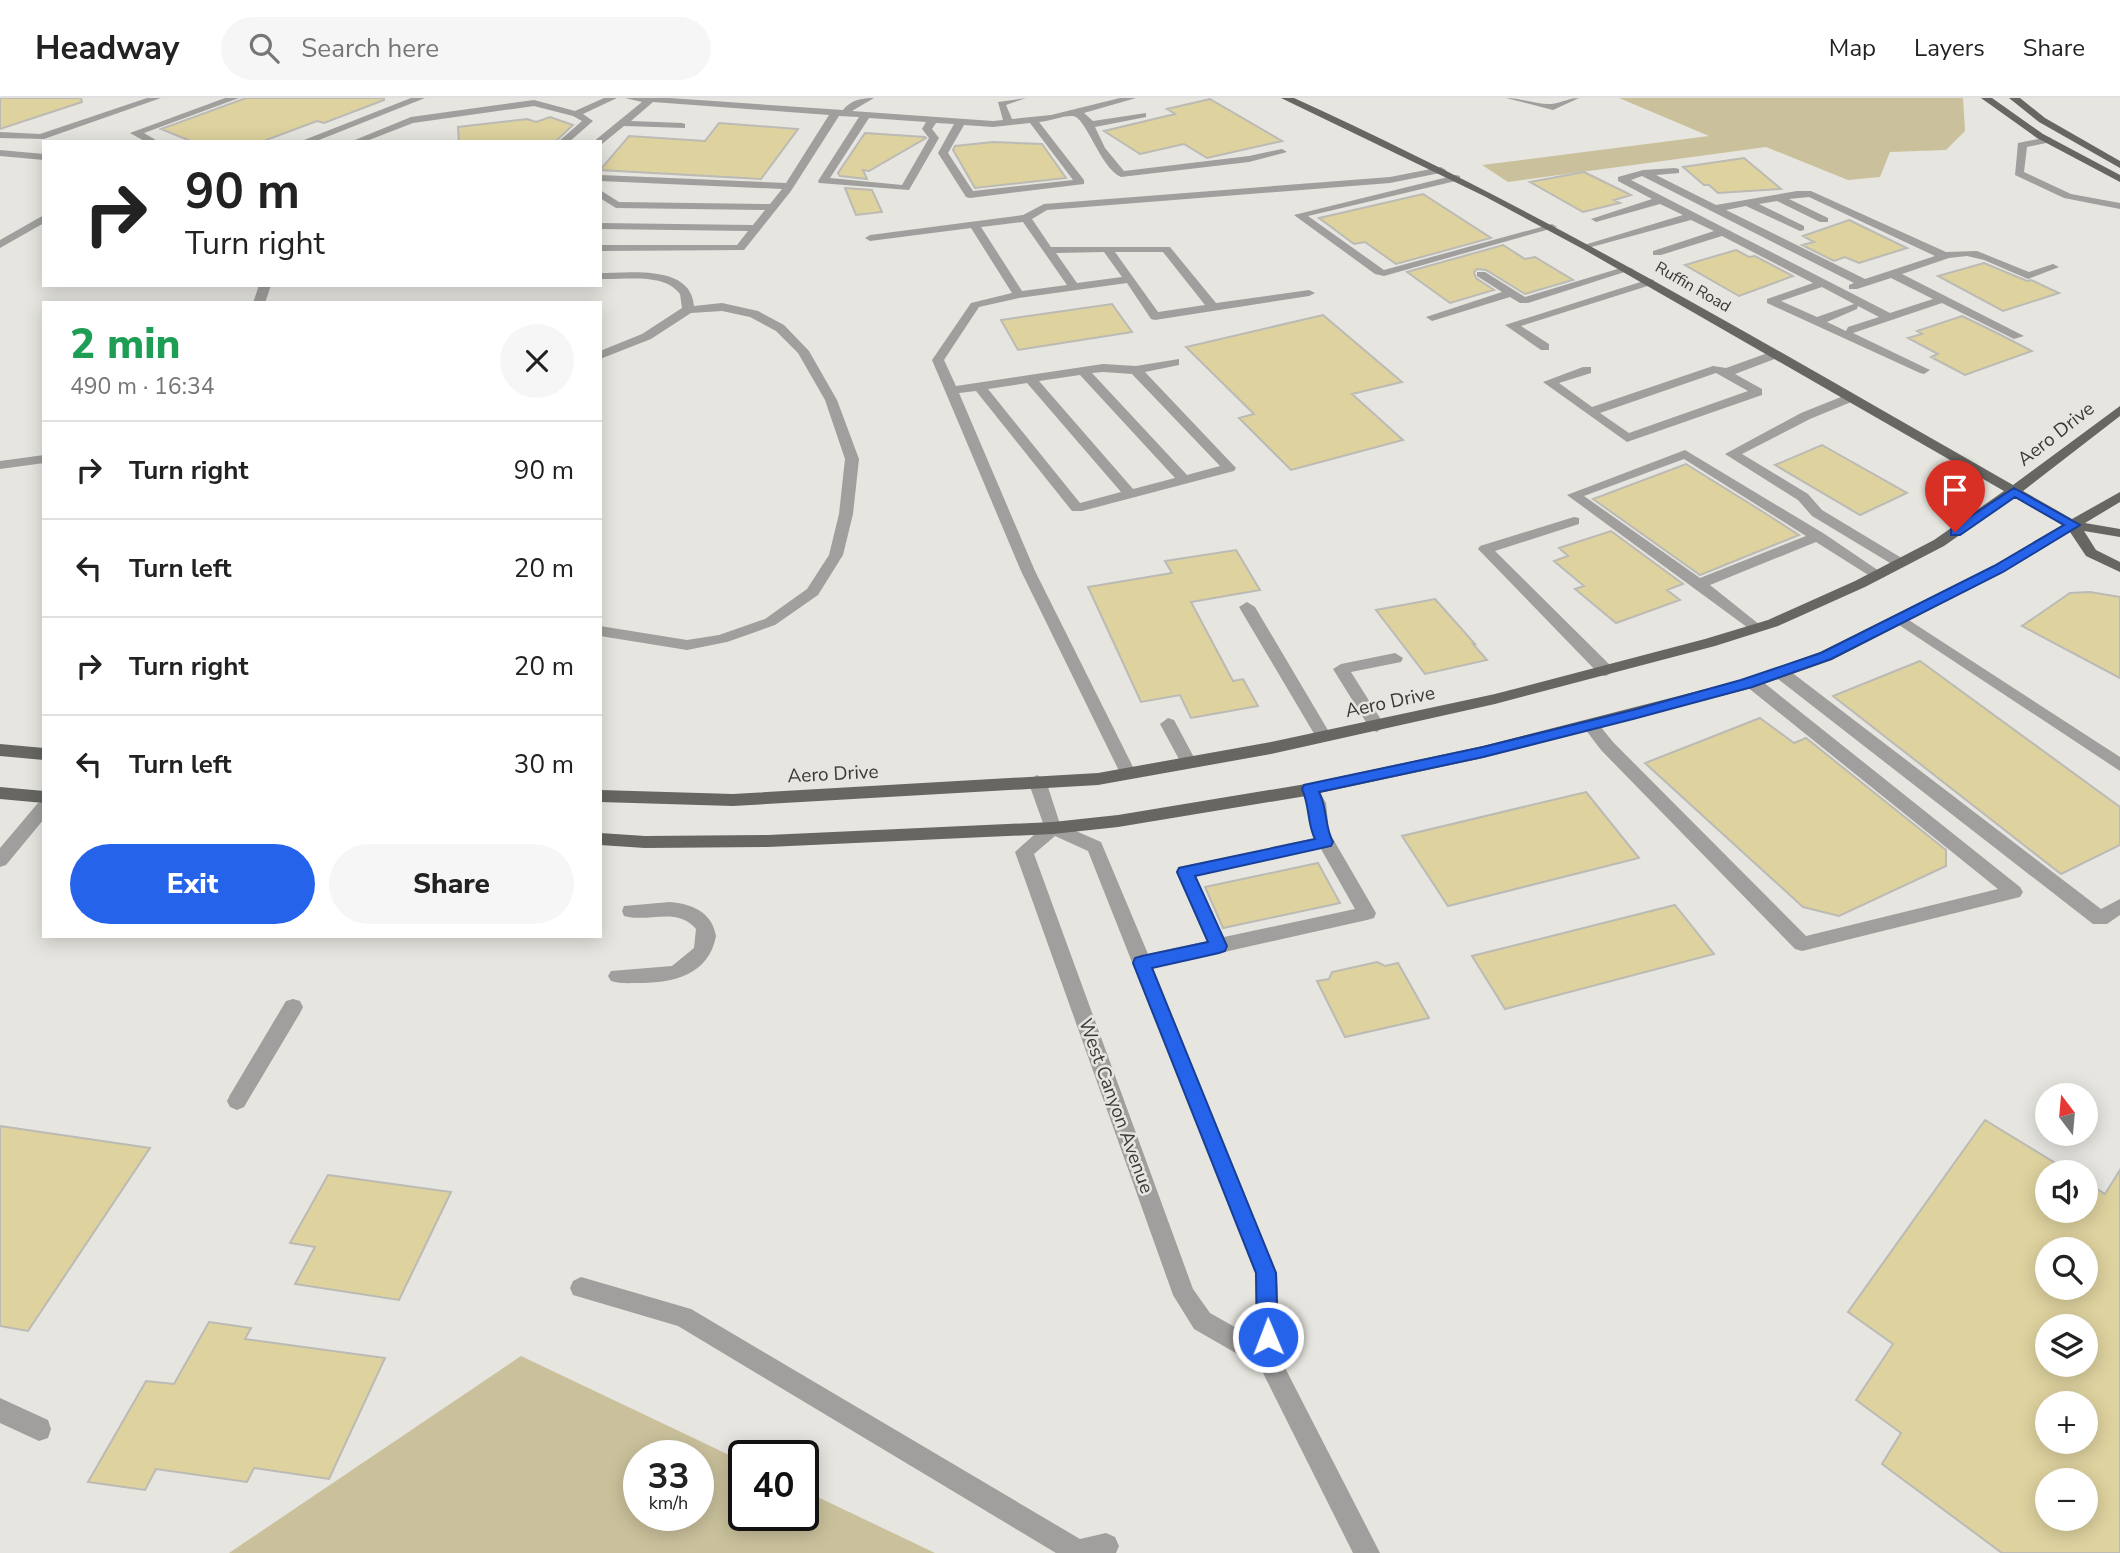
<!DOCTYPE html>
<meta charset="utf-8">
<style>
body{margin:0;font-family:"Nunito Sans",sans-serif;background:#f6f6f6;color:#222;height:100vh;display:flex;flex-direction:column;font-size:26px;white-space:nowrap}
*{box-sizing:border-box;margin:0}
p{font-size:23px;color:#767676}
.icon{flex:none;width:38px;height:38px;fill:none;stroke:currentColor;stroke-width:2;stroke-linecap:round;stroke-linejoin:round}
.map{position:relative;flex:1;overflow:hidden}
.drawer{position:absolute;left:42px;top:203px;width:560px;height:637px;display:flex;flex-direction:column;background:#fff;border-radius:0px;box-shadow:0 4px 18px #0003}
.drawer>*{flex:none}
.banner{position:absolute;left:42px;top:42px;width:560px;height:147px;border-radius:0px;box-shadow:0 4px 18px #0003;background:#fff;color:#222;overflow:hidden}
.needle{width:46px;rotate:344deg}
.controls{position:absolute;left:2035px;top:985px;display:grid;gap:14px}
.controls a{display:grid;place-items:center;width:63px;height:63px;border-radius:50%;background:#fff;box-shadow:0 4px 18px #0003;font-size:35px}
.speed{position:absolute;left:623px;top:1342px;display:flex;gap:14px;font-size:35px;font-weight:700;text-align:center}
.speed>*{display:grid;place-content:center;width:91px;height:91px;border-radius:50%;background:#fff;box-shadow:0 4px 18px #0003;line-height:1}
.speed small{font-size:18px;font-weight:400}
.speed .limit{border:4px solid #111;border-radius:10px;background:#fff;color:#111}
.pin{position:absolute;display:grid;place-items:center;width:60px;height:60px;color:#fff;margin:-72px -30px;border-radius:50% 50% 50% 0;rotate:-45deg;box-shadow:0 0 7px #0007}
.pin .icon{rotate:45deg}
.me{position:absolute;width:77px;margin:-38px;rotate:359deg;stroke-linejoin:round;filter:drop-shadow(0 0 5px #0008)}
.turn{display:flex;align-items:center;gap:24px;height:147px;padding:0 28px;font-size:32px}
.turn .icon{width:91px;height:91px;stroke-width:2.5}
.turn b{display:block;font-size:49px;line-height:60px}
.round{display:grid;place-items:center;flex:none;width:74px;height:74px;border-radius:37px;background:#f6f6f6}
.summary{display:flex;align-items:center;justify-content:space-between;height:119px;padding:0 28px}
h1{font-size:42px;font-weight:800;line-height:52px;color:#1e9e55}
.button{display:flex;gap:14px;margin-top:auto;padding:14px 28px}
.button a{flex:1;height:80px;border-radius:42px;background:#2563eb;color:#fff;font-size:28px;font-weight:800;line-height:80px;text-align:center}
.button a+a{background:#f6f6f6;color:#222}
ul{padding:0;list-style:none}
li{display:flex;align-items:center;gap:21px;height:98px;padding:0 28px;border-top:2px solid #e0e0e0}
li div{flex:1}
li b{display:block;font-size:26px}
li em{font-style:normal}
header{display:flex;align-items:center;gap:42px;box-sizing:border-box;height:98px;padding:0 35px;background:#fff;border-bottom:2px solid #e0e0e0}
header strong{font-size:33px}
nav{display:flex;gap:38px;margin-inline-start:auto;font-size:24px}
.search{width:490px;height:63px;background:#f6f6f6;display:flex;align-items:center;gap:18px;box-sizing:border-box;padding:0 24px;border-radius:38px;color:#767676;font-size:26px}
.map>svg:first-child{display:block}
.green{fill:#cac19c;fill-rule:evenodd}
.building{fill:#ded29f;stroke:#bbbab5;stroke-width:2;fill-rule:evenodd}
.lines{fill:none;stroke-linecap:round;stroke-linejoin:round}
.minor{fill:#a09f9d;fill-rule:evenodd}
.major{fill:#676662;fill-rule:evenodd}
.route{fill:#2563eb;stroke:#184099;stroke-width:2}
.labels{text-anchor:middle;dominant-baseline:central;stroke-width:5;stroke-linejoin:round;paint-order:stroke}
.far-street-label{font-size:16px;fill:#3a3937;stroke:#e6e5df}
.street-label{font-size:19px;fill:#3a3937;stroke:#e6e5df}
</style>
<header>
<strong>Headway</strong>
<div class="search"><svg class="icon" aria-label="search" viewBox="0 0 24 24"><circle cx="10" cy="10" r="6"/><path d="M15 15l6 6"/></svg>Search here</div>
<nav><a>Map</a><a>Layers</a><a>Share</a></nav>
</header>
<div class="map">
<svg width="2120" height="1455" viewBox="0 0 2120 1455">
<rect width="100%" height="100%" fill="#e6e5df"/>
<path class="green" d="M 1619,0 L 1963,0 L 1965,33 L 1946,52 L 1890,54 L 1880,79 L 1848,82 L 1766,49 L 1508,84 L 1482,67 L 1709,38 Z
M 521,1258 L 744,1364 L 744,1418 L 803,1418 L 803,1392 L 935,1455 L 229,1455 ZM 639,1358 L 698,1358 L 698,1418 L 639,1418 Z"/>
<path class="building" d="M 0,0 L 81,0 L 82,4 L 0,31 Z
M 246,0 L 384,0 L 384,2 L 324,25 L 317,23 L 261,44 L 193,44 L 161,31 Z
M 1210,1 L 1282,43 L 1207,60 L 1184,46 L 1140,56 L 1104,33 L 1175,16 L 1167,11 Z
M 550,19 L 573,27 L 555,44 L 459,44 L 458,29 L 527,21 L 536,24 Z
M 719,25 L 798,31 L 761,81 L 600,72 L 629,38 L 705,43 Z
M 865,35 L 925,39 L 926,40 L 869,73 L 863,72 L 867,81 L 840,78 L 838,75 Z
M 993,44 L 1042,46 L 1066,80 L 975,90 L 953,52 L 955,48 Z
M 1744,60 L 1781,91 L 1718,95 L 1709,87 L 1704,87 L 1683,69 Z
M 1584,74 L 1631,97 L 1614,102 L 1620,105 L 1583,114 L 1530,84 Z
M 845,90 L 872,92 L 882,114 L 856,117 Z
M 1423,96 L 1491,140 L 1396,166 L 1365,144 L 1354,146 L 1319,120 Z
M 1849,122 L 1907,150 L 1859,165 L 1845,159 L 1834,163 L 1802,147 L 1814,144 L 1803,138 Z
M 1503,147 L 1525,161 L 1535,159 L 1573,182 L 1525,196 L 1486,172 L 1477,171 L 1474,174 L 1476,180 L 1494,192 L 1450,205 L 1407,174 Z
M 1736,152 L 1749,159 L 1755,158 L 1793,178 L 1739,198 L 1685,167 Z
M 1984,165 L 2027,183 L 2031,182 L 2059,195 L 2003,213 L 1938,178 Z
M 1112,206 L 1132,234 L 1018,252 L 1001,222 Z
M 1323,217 L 1402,284 L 1352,296 L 1403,342 L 1291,372 L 1239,320 L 1254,316 L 1186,249 Z
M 1962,218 L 1999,236 L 2032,253 L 1965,277 L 1931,259 L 1938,256 L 1908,240 L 1922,236 L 1917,233 Z
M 1822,347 L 1907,395 L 1860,417 L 1775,367 Z
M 1686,366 L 1768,417 L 1799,437 L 1700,477 L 1593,401 Z
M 1611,433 L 1683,486 L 1667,492 L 1680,502 L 1616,525 L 1575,491 L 1584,488 L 1554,463 L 1568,458 L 1559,450 Z
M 1236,452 L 1260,492 L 1191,504 L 1233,583 L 1243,581 L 1258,608 L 1191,620 L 1180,597 L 1141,604 L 1088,489 L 1172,475 L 1165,463 Z
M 2090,494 L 2120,499 L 2120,580 L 2022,528 L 2070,495 Z
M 1435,501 L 1475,546 L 1473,546 L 1487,562 L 1425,576 L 1376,512 Z
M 1920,563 L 2120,709 L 2120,747 L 2061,776 L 1833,598 Z
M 1760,620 L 1794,645 L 1806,640 L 1946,752 L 1946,768 L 1839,818 L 1803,809 L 1645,665 Z
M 1586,694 L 1639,760 L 1448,808 L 1402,738 Z
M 1318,765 L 1340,805 L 1223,830 L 1205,789 Z
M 1675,807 L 1714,856 L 1505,911 L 1472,858 Z
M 1377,864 L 1385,868 L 1398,865 L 1429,920 L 1345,939 L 1317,883 L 1329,881 L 1332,874 Z
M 1985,1022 L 2070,1074 L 2048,1074 L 2048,1113 L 2086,1113 L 2086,1084 L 2105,1096 L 2120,1072 L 2120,1455 L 2002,1455 L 1882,1366 L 1901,1335 L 1856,1302 L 1893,1246 L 1848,1214 ZM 2048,1152 L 2086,1152 L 2086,1190 L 2048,1190 ZM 2048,1228 L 2086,1228 L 2086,1267 L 2048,1267 ZM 2048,1306 L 2086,1306 L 2086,1344 L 2048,1344 ZM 2048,1382 L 2086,1382 L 2086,1421 L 2048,1421 Z
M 0,1028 L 150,1050 L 28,1233 L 0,1228 Z
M 328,1077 L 451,1094 L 399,1202 L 295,1186 L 315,1149 L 290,1145 Z
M 209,1224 L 251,1230 L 245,1241 L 385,1260 L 329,1381 L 254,1370 L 247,1384 L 156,1371 L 145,1392 L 88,1384 L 146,1283 L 174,1286 Z"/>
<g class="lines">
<path class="minor" d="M 147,0 L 161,0 L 44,41 L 0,40 L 0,34 L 40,36 Z
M 225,0 L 239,0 L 144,35 L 159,44 L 146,44 L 130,35 Z
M 411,0 L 425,0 L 314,44 L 299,44 Z
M 604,0 L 617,0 L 583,16 L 593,23 L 569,44 L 558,44 L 582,23 L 573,18 L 534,8 L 413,25 L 364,44 L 350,44 L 411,19 L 534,2 L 575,13 Z
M 625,0 L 670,0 L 843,12 C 851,2 861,0 874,0 L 852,13 L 993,23 L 1003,22 L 998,4 L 1026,0 L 1006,7 L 1012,21 L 1051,17 L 1120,0 L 1136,0 L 1084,15 L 1093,23 L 1146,15 L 1146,19 L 1095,29 L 1105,50 L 1124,73 L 1249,58 L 1282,51 L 1287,54 L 1249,64 L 1121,79 C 1099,69 1086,17 1072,18 C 1061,18 1050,23 1039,24 L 1084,82 L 1084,86 L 970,100 L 966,99 L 938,55 L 954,26 L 936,25 L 932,31 L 939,40 L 909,92 L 819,85 L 818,83 L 859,19 L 839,18 L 791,93 L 744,152 L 600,153 L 600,147 L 737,147 L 748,133 L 600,131 L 600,125 L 753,127 L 765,112 L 616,110 L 600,100 L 600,92 L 619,104 L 770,106 L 782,91 L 600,83 L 600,77 L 786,85 L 829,17 L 653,4 L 631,23 L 682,25 L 685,26 L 685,30 L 624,28 L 602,46 L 593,44 L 642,4 ZM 869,20 L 926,24 L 922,31 L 929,40 L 902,87 L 830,80 ZM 1030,25 L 1073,82 L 973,93 L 948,55 L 964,27 L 993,29 Z
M 1506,0 C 1521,0 1538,7 1551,6 C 1561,5 1568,0 1579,0 L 1553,12 Z
M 2048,39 L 2051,40 L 2051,44 L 2027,49 L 2024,74 L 2071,96 L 2120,105 L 2120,111 L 2064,100 L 2015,77 L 2018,45 Z
M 0,52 L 44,56 L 44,62 L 0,58 Z
M 1441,69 L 1446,72 L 1445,74 L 1390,85 L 1047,112 L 1032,121 L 1051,149 L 1170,149 L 1216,205 L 1309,192 L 1315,195 L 1309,198 L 1155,222 L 1151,221 L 1127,185 L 1019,200 L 979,209 L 944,262 L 956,288 L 1103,266 L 1136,268 L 1179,261 L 1179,267 L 1145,274 L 1236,370 L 1234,373 L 1082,413 L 1072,413 L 976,293 L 959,295 L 1035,473 L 1136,675 L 1134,679 L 1122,679 L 1021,473 L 932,262 L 971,205 L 1012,195 L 971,130 L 870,143 L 865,140 L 870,137 L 1023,117 L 1044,106 L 1390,79 ZM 1023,124 L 1067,187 L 1022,193 L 981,129 ZM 1104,154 L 1122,179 L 1077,185 L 1056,155 ZM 1115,154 L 1163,154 L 1205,207 L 1158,214 ZM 1103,274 L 1132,276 L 1220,368 L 1187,377 L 1092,275 ZM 1080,277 L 1175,380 L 1133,391 L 1039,283 ZM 1027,285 L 1121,394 L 1080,405 L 988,291 Z
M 1675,70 L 1679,71 L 1679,75 L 1656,77 L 1716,107 L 1797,93 L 1811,93 L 1946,154 L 1977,153 L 2029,174 L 2053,166 L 2059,169 L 2028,181 L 1984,162 L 1967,158 L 1949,160 L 1902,176 L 2024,238 L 2014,241 L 1942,205 L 1853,235 L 1930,272 L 1924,276 L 1920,275 L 1767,205 L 1767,201 L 1813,185 L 1722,138 L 1661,157 L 1653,157 L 1653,153 L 1714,133 L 1691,122 L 1584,151 L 1584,147 L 1683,117 L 1660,106 L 1596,124 L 1591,121 L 1652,101 L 1618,83 L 1618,79 L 1643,72 ZM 1642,78 L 1854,185 L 1849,187 L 1849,191 L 1857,191 L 1891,180 L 1933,201 L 1890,215 L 1631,82 ZM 1809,99 L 1935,158 L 1865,181 L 1726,112 L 1746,108 L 1800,133 L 1804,132 L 1804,128 L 1759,106 L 1777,103 L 1820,124 L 1828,124 L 1828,120 L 1789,101 ZM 1822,189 L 1854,206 L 1817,219 L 1781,203 ZM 1858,208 L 1879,219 L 1848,229 L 1846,233 L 1827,224 L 1857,211 Z
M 1456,77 L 1460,78 L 1460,82 L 1308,118 L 1384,172 L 1552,126 L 1557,129 L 1384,178 L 1375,176 L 1294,117 Z
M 44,117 L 44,125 L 0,150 L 0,142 Z
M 1624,169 L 1634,171 L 1528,205 L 1520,205 L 1510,199 L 1432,223 L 1426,219 L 1502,194 L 1477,178 L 1477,174 L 1485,174 L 1525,199 Z
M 600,175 C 630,175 691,166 694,208 L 722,205 L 758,213 L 784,227 L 809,253 L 837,302 L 859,361 L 853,416 L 843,457 L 818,497 L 775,527 L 727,544 L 687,552 L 600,538 L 600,528 L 687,542 L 719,537 L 765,521 L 807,491 L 829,457 L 839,416 L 845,361 L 825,302 L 798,255 L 776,233 L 750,219 L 722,213 L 691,215 L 651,241 L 600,261 L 600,253 L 642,236 L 682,210 L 680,196 C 664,174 624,182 600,181 Z
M 1650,181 L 1654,182 L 1654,186 L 1521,228 L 1549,246 L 1549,252 L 1541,252 L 1505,227 Z
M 259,187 L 271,187 L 265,205 L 253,205 Z
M 1776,252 L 1782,256 L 1780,259 L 1735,276 L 1762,291 L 1762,297 L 1627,344 L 1543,284 L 1583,269 L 1591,269 L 1591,275 L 1559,285 L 1592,309 L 1713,268 L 1726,270 ZM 1716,275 L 1748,293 L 1629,335 L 1600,315 Z
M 1851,295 L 1857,299 L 1856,302 L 1810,321 L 1742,356 L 1808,396 L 1822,412 L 1905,462 L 1907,465 L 1905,468 L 1895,468 L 1812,418 L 1798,402 L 1725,356 L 1801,315 Z
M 1685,352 L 1823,435 L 1885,477 L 1883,480 L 1873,480 L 1816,444 L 1710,487 L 1760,527 L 1763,530 L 1755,535 L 1567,397 ZM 1684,361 L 1806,438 L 1700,480 L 1584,398 Z
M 44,357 L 44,365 L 0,371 L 0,363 Z
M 1574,419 L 1579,420 L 1579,426 L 1495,453 L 1612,569 L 1614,573 L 1606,578 L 1600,577 L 1478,451 L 1480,448 Z
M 1247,504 L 1255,509 L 1332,639 L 1330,643 L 1318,643 L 1316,639 L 1239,509 Z
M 1901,517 L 2120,659 L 2120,673 L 1896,525 L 1893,522 L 1896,519 Z
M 1395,555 L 1403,560 L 1401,564 L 1351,574 L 1385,628 L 1377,634 L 1371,632 L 1333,571 L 1341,566 Z
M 1780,569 L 1786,570 L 2101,811 L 2120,801 L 2120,817 L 2107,826 L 2093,826 L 1774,578 L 1772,574 L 1774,570 Z
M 1752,579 L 1758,580 L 2020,789 L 2023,794 L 2020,799 L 1802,853 L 1795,851 L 1601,652 L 1582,627 L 1584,623 L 1596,623 L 1613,644 L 1806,838 L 1998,791 L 1746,588 L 1744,584 L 1746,580 Z
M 1168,620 L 1174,622 L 1197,665 L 1195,669 L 1183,669 L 1181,665 L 1160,626 Z
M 1037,677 L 1046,683 L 1060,726 L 1101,744 L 1148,856 L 1207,843 L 1176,774 L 1179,769 L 1315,740 C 1306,726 1310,707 1301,691 L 1310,685 L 1316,687 L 1326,705 L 1329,734 L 1376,815 L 1374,820 L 1367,822 L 1153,870 L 1277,1175 L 1280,1260 L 1380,1455 L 1353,1455 L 1260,1269 L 1194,1231 L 1173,1197 L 1015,754 L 1044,728 L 1028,683 ZM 1055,738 L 1088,753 L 1255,1175 L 1256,1241 L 1210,1215 L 1193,1191 L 1034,756 ZM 1321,751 L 1355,811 L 1224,839 L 1196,778 Z
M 44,703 L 44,721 L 6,767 L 0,769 L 0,750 L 38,705 Z
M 670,804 C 692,806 712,814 716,838 C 709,877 673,885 639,885 C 629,885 620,886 611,883 L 608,878 L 611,873 L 672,868 L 694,850 L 696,831 C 677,808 648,825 624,818 L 622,813 L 624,808 Z
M 293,901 L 300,903 L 303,909 L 300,915 L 244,1009 L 237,1012 L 230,1009 L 227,1003 L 230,997 L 286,903 Z
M 581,1179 L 691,1211 L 1080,1441 L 1106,1435 L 1115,1439 L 1119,1448 L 1116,1455 L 1056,1455 L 678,1228 L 573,1197 L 570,1190 L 573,1183 Z
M 0,1300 L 48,1322 L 51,1331 L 48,1340 L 39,1343 L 0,1325 Z"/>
<path class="major" d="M 1281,0 L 1294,0 C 1543,113 1776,252 2013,387 L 2120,308 L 2120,318 L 2023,393 L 2072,421 L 2120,394 L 2120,404 L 2085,425 L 2120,431 L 2120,439 L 2084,433 L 2096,452 L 2120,464 L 2120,474 L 2086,458 L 2070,434 L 2003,474 L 1832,562 L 1752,590 L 1483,660 L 1306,698 L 1118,729 L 1053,736 L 768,749 L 645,750 L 600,747 L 600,735 L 645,738 L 768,737 L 1053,724 L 1118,717 L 1306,686 L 1483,648 L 1741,582 L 1820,554 L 1993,468 L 2062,427 L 2014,399 L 1944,448 L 1865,489 L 1778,528 L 1715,548 L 1495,606 L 1271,656 L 1098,687 L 733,708 L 600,704 L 600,692 L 733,696 L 1098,675 L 1271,644 L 1495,596 L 1705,541 L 1768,522 L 1855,483 L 1934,442 L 2004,393 L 1583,151 L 1484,98 Z
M 1981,0 L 1992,0 L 2043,36 L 2120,77 L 2120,84 L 2037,40 Z
M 2009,0 L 2020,0 L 2045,20 L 2120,63 L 2120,70 L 2039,24 Z
M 0,646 L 44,650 L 44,662 L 0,658 Z
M 0,689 L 44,693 L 44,705 L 0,701 Z"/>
</g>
<path class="route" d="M 2014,390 L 2080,427 L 2003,474 L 1831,561 L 1752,589 L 1633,621 L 1483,659 L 1319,694 C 1328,711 1324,728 1333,744 L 1331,748 L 1195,778 L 1227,848 L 1225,853 L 1219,855 L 1152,870 L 1276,1175 L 1278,1239 L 1275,1246 L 1268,1249 L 1260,1246 L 1257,1239 L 1256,1175 L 1133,865 L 1135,860 L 1142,858 L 1208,844 L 1177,774 L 1179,770 L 1315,741 C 1307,726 1310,708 1302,691 L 1304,687 L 1483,649 L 1633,612 L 1741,582 L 1821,555 L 1994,468 L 2064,427 L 2015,399 L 1960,437 L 1951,437 L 1951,431 Z"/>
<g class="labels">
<g class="far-street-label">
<text transform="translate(1693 189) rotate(30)">Ruffin Road</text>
</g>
<g class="street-label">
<text transform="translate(2056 336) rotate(-38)">Aero Drive</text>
<text transform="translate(1390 604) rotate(-12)">Aero Drive</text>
<text transform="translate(833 676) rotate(-3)">Aero Drive</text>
<text transform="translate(1116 1008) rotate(70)">West Canyon Avenue</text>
</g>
</g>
</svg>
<div class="controls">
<a><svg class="needle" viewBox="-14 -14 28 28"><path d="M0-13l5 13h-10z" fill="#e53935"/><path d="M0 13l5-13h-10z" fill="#767676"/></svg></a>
<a><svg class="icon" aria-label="sound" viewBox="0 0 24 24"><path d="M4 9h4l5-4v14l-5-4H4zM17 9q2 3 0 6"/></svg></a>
<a><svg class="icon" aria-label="search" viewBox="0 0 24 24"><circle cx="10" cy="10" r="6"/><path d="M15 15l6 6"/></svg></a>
<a><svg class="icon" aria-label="layers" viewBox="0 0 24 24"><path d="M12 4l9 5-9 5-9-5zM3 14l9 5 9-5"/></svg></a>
<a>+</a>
<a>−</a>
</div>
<div class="speed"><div>33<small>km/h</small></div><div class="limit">40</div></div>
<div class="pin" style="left:1955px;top:434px;background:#d93025"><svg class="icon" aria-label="arrive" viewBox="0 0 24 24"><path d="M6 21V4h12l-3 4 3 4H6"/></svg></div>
<svg class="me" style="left:1268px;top:1239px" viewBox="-20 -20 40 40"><circle r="17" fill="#2563eb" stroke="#fff" stroke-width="3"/><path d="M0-11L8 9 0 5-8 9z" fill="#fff"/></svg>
<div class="banner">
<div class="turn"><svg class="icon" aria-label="right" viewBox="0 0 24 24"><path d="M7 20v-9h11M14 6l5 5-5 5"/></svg><div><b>90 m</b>Turn right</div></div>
</div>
<section class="drawer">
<div class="summary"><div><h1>2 min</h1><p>490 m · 16:34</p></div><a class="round"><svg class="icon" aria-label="close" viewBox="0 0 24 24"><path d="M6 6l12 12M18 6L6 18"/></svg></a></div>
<ul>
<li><svg class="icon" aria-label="right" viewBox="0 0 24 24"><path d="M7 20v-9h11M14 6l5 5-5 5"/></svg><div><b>Turn right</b></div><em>90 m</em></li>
<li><svg class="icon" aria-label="left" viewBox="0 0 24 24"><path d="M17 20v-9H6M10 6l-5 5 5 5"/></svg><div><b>Turn left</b></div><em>20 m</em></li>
<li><svg class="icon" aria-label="right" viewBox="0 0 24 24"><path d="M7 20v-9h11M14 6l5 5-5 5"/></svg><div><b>Turn right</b></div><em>20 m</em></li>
<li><svg class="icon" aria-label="left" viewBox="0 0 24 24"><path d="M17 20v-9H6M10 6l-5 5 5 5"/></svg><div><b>Turn left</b></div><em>30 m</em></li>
</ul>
<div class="button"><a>Exit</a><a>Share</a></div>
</section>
</div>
